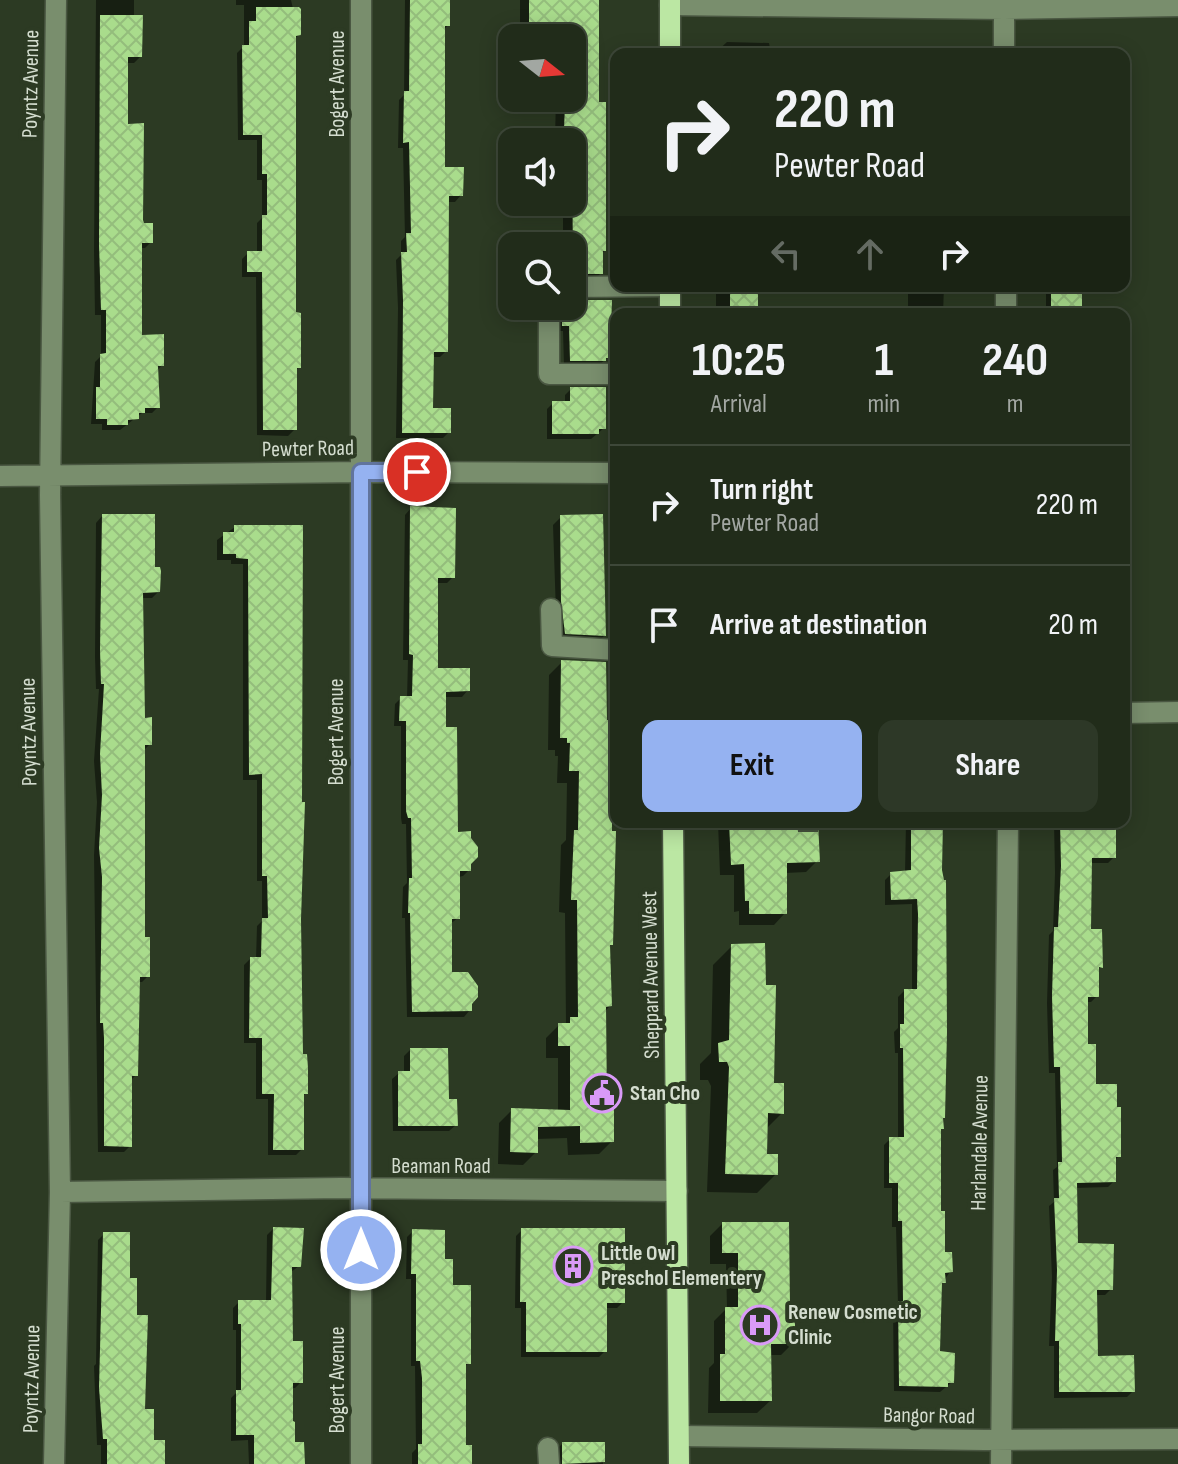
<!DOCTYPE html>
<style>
body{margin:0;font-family:"Sofia Sans Condensed",sans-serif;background:#2d3827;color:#f1f3f6;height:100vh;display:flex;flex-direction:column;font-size:30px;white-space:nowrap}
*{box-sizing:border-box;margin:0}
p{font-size:26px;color:#a2a7a2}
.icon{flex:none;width:44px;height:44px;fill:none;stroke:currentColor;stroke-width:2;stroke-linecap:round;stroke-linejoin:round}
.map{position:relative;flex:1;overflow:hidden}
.details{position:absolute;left:610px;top:308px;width:520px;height:520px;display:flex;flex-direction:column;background:#212c1a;border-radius:16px;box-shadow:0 4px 20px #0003,0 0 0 2px #3e4839}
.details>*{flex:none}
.guide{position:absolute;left:610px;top:48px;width:520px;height:244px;border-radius:16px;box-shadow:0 4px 20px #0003,0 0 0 2px #3e4839;background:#212c1a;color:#f1f3f6;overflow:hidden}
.needle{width:52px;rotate:107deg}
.fabs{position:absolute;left:498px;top:24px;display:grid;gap:16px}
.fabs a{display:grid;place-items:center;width:88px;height:88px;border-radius:16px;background:#212c1a;box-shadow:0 4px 20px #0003,0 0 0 2px #3e4839;font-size:40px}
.pin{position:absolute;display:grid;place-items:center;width:68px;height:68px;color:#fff;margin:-34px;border:4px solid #fff;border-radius:50%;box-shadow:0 2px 8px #0007}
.me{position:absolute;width:88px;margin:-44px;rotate:0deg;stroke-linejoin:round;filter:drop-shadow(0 0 6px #0008)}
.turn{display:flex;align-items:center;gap:28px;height:168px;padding:0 32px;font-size:36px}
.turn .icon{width:104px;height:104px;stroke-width:2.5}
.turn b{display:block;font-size:56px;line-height:68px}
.lanes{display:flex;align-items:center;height:76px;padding:0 32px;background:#0003;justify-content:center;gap:40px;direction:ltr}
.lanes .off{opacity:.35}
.eta{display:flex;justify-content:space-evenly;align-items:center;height:136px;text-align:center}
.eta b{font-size:48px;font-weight:700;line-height:56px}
.cta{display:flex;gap:16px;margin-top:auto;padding:16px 32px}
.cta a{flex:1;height:92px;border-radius:16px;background:#95b2f1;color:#111;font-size:32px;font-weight:700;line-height:92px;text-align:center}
.cta a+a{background:#2d3827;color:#f1f3f6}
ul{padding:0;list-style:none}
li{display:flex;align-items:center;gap:24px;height:120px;padding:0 32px;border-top:2px solid #3e4839}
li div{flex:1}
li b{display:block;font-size:30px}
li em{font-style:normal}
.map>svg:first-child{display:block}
.shadow{fill:#0007}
.building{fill:url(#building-cross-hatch)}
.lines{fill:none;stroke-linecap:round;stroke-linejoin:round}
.minor-tunnel{stroke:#45523d;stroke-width:20;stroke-dasharray:20 10;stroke-linecap:butt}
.minor-casing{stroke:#4a5742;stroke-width:23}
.major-casing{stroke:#4a5742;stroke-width:23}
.minor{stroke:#798e6d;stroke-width:20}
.major{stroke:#bbe7a3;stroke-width:20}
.route-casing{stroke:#61749d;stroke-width:20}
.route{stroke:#95b2f1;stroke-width:14}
.labels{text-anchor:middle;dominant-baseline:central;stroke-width:8;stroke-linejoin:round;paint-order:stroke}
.street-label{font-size:22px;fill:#d4ddcf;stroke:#2c3a23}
.poi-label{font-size:22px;font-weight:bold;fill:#d4ddcf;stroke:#2c3a23;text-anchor:start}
</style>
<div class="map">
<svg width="1178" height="1464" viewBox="0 0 1178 1464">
<defs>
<pattern id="building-cross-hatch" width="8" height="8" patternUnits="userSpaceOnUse" patternTransform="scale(2)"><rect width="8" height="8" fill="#a9dc8c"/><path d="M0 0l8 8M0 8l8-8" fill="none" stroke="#94bd7c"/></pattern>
</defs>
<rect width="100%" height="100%" fill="#2c3a23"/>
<path class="shadow" d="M 96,0 L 134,0 L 134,17 L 140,57 L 134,63 L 126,63 L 126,126 L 141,220 L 151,242 L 145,248 L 140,248 L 140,337 L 162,365 L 157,371 L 158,407 L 152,413 L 142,413 L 120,430 L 102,430 L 102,424 L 91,424 L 95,362 L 101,356 L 101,315 L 95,315 L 94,251 Z
M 236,0 L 291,0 L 299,35 L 294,39 L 294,314 L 299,367 L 295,371 L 295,429 L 288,436 L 257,435 L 256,277 L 242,277 L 242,259 L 248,253 L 257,253 L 257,223 L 262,218 L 262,180 L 257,180 L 257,140 L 238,140 L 237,53 L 244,46 L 244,5 L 236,5 Z
M 405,0 L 443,0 L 448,25 L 443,31 L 443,169 L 461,195 L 455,202 L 447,202 L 446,351 L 440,357 L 432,357 L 431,410 L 449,432 L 443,438 L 396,438 L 398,308 L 396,260 L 401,255 L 401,241 L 405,237 L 403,148 L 398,148 L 399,100 L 404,95 Z
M 520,0 L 597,0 L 597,104 L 604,251 L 601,254 L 601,273 L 591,283 L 572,283 L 572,246 L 563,246 L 563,202 L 572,202 L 572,142 L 558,142 L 558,138 L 555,138 L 556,98 L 572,98 L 572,38 L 520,38 Z
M 727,42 L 769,43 L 771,54 L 714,54 Z
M 897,51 L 938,51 L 938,54 L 894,54 Z
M 716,286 L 756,286 L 756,311 L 792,311 L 792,314 L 716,314 Z
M 908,286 L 944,286 L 943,314 L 908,314 Z
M 1046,286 L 1080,286 L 1080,314 L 1046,314 Z
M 572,301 L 608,357 L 598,366 L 564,366 L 563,331 L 557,331 L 556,306 L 572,306 Z
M 571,389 L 604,428 L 591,439 L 547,439 L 547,409 L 553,403 L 565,403 L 565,395 Z
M 411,508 L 453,577 L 447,583 L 436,583 L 436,670 L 468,690 L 462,697 L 444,697 L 444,729 L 456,834 L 469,863 L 469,870 L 463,876 L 458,877 L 458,918 L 450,924 L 450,974 L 470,1003 L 470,1010 L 464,1017 L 407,1017 L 405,918 L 402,918 L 403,887 L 407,883 L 406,824 L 402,824 L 401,818 L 401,726 L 394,726 L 395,704 L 401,698 L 407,698 L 408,660 L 403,660 L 405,515 Z
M 102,516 L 153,569 L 158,592 L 152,598 L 141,598 L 143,720 L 150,744 L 143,751 L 143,939 L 148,976 L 142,982 L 138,982 L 136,1075 L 130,1081 L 130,1146 L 124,1152 L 98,1152 L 94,855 L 97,802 L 94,761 L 99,689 L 96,689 L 95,657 L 96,523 Z
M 561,517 L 604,636 L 595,644 L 557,642 L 553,525 Z
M 235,527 L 301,527 L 299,919 L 301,1056 L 306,1093 L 302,1097 L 302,1149 L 296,1155 L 268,1155 L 268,1099 L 256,1099 L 256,1043 L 244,1043 L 244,965 L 250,959 L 256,959 L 257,926 L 262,921 L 262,881 L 257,881 L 257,780 L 243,780 L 243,564 L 231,564 L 231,560 L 217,560 L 217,540 Z
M 1124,643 L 1130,643 L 1130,671 L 1124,677 Z
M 562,662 L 611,944 L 608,948 L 610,1006 L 604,1012 L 605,1105 L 612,1141 L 599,1154 L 568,1155 L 567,1138 L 536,1139 L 536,1152 L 523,1165 L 498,1164 L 499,1123 L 512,1110 L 558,1111 L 558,1058 L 546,1058 L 546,1038 L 559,1025 L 566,1025 L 565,913 L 559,912 L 561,845 L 566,840 L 567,783 L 557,783 L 558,756 L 555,756 L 555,750 L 548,750 L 549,675 Z
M 718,822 L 816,822 L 817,861 L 806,872 L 785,873 L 785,913 L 774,925 L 739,925 L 739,911 L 734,912 L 734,875 L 720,875 Z
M 906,822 L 941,822 L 942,1128 L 939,1131 L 939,1213 L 943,1254 L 950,1272 L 940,1286 L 938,1353 L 952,1382 L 940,1392 L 894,1391 L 893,1309 L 898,1304 L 896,1227 L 892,1227 L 892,1188 L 884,1188 L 884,1145 L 890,1139 L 898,1139 L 898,1053 L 895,1053 L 894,1032 L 898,1028 L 898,997 L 904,991 L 912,991 L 912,904 L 885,905 L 885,880 L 891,874 L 905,873 Z
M 1054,822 L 1114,822 L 1114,857 L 1108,863 L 1090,863 L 1089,931 L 1101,967 L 1097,970 L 1097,996 L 1091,1002 L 1086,1002 L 1086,1046 L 1094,1086 L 1119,1156 L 1114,1161 L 1114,1181 L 1108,1187 L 1075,1188 L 1076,1245 L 1111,1289 L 1105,1295 L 1096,1295 L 1096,1358 L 1133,1391 L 1127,1397 L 1054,1398 L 1054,1346 L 1049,1346 L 1052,1277 L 1049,1206 L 1054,1202 L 1053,1170 L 1057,1167 L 1055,1073 L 1049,1073 L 1047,1003 L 1049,935 L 1053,931 L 1055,873 Z
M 732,946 L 782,1113 L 766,1129 L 765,1156 L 776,1174 L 757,1193 L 707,1192 L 711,1086 L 708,1080 L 700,1080 L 700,1064 L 711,1053 L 713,965 Z
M 410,1050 L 447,1101 L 456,1125 L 449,1131 L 393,1131 L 392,1079 L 399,1073 L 404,1073 L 404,1056 Z
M 722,1224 L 788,1309 L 793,1343 L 781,1355 L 769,1355 L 770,1401 L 757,1413 L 708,1413 L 709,1368 L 714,1363 L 714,1321 L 727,1308 L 726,1264 L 710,1264 L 710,1236 Z
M 273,1229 L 299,1266 L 291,1272 L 291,1343 L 301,1382 L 295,1388 L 291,1388 L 293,1444 L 303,1464 L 249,1464 L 248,1440 L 231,1441 L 231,1398 L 236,1393 L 236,1330 L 233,1330 L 233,1308 L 239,1302 L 266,1302 L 267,1235 Z
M 522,1230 L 623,1302 L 617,1308 L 605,1308 L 605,1351 L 599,1357 L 521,1357 L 521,1308 L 515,1308 L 516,1236 Z
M 413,1231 L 443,1261 L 451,1287 L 469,1363 L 464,1367 L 464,1447 L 470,1464 L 412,1464 L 412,1453 L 416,1449 L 415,1366 L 411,1366 L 411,1279 L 406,1279 L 407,1237 Z
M 104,1234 L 128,1280 L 135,1317 L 143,1411 L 152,1442 L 163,1464 L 101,1464 L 101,1445 L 97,1445 L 94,1366 L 96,1364 L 98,1240 Z
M 562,1444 L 603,1444 L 603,1464 L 551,1464 L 551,1455 Z"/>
<path class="building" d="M 410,0 L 450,0 L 450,26 L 445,26 L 445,167 L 464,167 L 463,196 L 449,196 L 448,352 L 434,352 L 433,408 L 451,408 L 451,433 L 402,433 L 403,300 L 401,252 L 407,252 L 406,233 L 411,233 L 409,142 L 403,143 L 404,91 L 409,91 Z
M 529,0 L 599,0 L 599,102 L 606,102 L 606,251 L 603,251 L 603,274 L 573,274 L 572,129 L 564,129 L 565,104 L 572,104 L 572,38 L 529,38 Z
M 256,7 L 299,7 L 301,9 L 301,35 L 296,36 L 296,312 L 301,313 L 301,368 L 297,368 L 297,430 L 263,430 L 262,272 L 247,272 L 247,251 L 262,251 L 262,215 L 267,215 L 267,174 L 262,174 L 262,135 L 243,135 L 242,45 L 249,45 L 249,21 L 256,21 Z
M 100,15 L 143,15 L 142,57 L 128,57 L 128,124 L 144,123 L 143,220 L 144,223 L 153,223 L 153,243 L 142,243 L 142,335 L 164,334 L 164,366 L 158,366 L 160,408 L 145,408 L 145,413 L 139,413 L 139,419 L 128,420 L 128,425 L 107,425 L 107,419 L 96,419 L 96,387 L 100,387 L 100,354 L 106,353 L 106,310 L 101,310 L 99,244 Z
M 730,286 L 758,286 L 758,314 L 730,314 Z
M 1051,286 L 1082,286 L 1082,314 L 1051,314 Z
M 572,300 L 612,300 L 610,358 L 606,358 L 606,361 L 570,361 L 569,326 L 562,326 L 562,306 L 572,306 Z
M 570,387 L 606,387 L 606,429 L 599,429 L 599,434 L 552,434 L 552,401 L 570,401 Z
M 410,506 L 456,508 L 455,578 L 438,578 L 438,668 L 470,668 L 470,691 L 446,692 L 446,727 L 457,727 L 458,832 L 471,831 L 471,838 L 478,847 L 478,857 L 471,864 L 471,871 L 460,871 L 460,919 L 452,919 L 452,972 L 468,972 L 478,986 L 478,997 L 472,1004 L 472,1011 L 412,1012 L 410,913 L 408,913 L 409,878 L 412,878 L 411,818 L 408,818 L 406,811 L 406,721 L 399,721 L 400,696 L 412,696 L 413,655 L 409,654 Z
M 102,514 L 155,514 L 155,567 L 160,567 L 161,571 L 160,592 L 143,593 L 145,718 L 152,717 L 152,745 L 145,745 L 145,937 L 150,937 L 150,977 L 140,977 L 138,1076 L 132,1076 L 132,1147 L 104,1146 L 104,1038 L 103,1023 L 100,1023 L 102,877 L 99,848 L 102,795 L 100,754 L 104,684 L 101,684 L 100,650 Z
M 603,514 L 606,636 L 565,634 L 561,601 L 560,515 Z
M 234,525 L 303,525 L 302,802 L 305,802 L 301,919 L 303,1054 L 307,1054 L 308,1068 L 308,1094 L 304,1094 L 304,1150 L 273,1150 L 274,1094 L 262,1094 L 262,1038 L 249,1038 L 250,957 L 261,957 L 262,918 L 268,918 L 267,876 L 262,876 L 262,774 L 249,775 L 248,559 L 236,558 L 236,554 L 223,554 L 223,532 L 234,532 Z
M 561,660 L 606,662 L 607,720 L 612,720 L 612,831 L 616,831 L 613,945 L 610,945 L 612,1006 L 606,1007 L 607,1103 L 614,1103 L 614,1142 L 580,1143 L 580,1126 L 538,1127 L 538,1153 L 510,1152 L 511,1108 L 570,1110 L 570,1046 L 558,1046 L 558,1023 L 570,1023 L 570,1017 L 578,1017 L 577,900 L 571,900 L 574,830 L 578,830 L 579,771 L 569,771 L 570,743 L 567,743 L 567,738 L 560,738 Z
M 729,822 L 818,822 L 820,862 L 787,863 L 787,914 L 749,914 L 749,901 L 745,901 L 744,864 L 731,865 Z
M 911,822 L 943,822 L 942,870 L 944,880 L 946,880 L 947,1032 L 945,1118 L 943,1118 L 944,1129 L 941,1129 L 941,1211 L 945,1211 L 945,1252 L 952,1252 L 953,1272 L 945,1273 L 946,1283 L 942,1283 L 940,1351 L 955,1353 L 954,1383 L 948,1383 L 948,1387 L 899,1386 L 898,1301 L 903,1301 L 902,1221 L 898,1221 L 898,1183 L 889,1183 L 889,1137 L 904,1137 L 903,1048 L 900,1048 L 900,1024 L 904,1024 L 904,989 L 917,989 L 918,914 L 917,899 L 891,900 L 890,872 L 911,870 Z
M 1060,822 L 1116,822 L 1116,858 L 1092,858 L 1091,929 L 1102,929 L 1103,968 L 1099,967 L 1099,997 L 1088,997 L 1088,1044 L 1096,1044 L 1096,1084 L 1117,1084 L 1117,1107 L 1121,1107 L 1121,1157 L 1116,1157 L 1116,1182 L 1077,1183 L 1078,1243 L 1114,1244 L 1113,1290 L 1097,1290 L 1098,1356 L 1134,1355 L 1135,1392 L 1059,1392 L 1059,1341 L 1055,1341 L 1057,1270 L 1054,1198 L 1059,1198 L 1058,1162 L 1062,1162 L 1061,1108 L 1060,1067 L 1054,1067 L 1052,996 L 1054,927 L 1058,927 L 1061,866 Z
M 765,943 L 766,985 L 776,985 L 774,1083 L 784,1083 L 784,1114 L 768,1113 L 767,1154 L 778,1154 L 778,1175 L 725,1174 L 729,1067 L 727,1062 L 719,1062 L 718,1043 L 729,1040 L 731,944 Z
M 410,1048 L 448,1048 L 449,1099 L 457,1099 L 458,1126 L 398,1126 L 398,1071 L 410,1071 Z
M 722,1222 L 789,1222 L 790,1307 L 795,1307 L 795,1344 L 771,1344 L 772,1401 L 720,1401 L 720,1354 L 725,1354 L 725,1307 L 738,1307 L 738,1253 L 722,1253 Z
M 273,1227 L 304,1228 L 301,1267 L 292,1267 L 293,1341 L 303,1341 L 303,1383 L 293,1383 L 293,1421 L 295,1422 L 295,1442 L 304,1442 L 305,1464 L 254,1464 L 254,1435 L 236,1435 L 236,1390 L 241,1390 L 241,1324 L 238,1324 L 238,1300 L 271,1300 Z
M 521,1228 L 625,1228 L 625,1303 L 607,1303 L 607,1352 L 526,1352 L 526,1302 L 520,1302 Z
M 412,1229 L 445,1230 L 445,1259 L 453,1259 L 453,1285 L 471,1285 L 471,1364 L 466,1364 L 466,1445 L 472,1445 L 472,1464 L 418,1464 L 418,1444 L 422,1444 L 422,1378 L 420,1361 L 416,1361 L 416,1274 L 411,1274 Z
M 103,1232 L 130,1232 L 130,1278 L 137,1278 L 137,1315 L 148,1315 L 145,1409 L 154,1409 L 154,1440 L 165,1440 L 165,1464 L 107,1464 L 107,1439 L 103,1439 L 99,1388 Z
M 562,1442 L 605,1442 L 605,1462 L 562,1464 Z"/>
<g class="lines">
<path class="minor-tunnel" d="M 808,822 L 808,832"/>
<defs>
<path id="minor" d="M 361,0 L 361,1464
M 1004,0 L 1004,54
M 670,5 L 1004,9 L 1178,6
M 1006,286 L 1006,314
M 572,287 L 670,286
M 549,306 L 549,374 L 616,374
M 0,476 L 361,472 L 616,473
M 551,609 L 552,646 L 616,650
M 1124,713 L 1178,712
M 60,1192 L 341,1188 L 677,1191
M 680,1436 L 985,1440 L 1178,1439
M 548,1448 L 549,1464
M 54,1464 L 60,1192 L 50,495 L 56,0
M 1001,1464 L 1008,822"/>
<path id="major" d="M 670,0 L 670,54
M 670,314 L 670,286
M 673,822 L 679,1464"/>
</defs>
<use href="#minor" class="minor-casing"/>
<use href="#major" class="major-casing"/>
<use href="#minor" class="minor"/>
<use href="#major" class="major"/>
</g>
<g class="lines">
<defs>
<path id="route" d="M 361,1250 L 361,472 L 417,472"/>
</defs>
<use href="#route" class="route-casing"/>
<use href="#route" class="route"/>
</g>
<defs>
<symbol id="civic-ring" viewBox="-11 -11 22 22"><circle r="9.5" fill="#2c3a23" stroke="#d99af7" stroke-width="1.5"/><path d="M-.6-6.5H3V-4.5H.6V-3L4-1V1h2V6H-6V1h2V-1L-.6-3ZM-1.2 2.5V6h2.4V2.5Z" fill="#d99af7"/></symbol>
<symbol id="building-ring" viewBox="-11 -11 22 22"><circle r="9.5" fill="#2c3a23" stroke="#d99af7" stroke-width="1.5"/><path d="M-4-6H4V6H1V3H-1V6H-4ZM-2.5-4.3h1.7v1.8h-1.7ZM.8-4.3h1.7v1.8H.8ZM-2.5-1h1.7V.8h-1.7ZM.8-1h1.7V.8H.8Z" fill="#d99af7"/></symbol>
<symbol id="hospital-ring" viewBox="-11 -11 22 22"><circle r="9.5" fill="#2c3a23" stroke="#d99af7" stroke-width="1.5"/><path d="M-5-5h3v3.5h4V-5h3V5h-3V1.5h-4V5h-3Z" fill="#d99af7"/></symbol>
</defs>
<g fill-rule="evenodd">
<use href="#civic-ring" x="580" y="1071" width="44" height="44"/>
<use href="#building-ring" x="551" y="1244" width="44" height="44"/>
<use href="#hospital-ring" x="738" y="1303" width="44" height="44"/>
</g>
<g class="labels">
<g class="street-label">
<text transform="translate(31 84) rotate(-89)">Poyntz Avenue</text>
<text transform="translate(337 84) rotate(-90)">Bogert Avenue</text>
<text transform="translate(308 449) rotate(-1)">Pewter Road</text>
<text transform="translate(29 732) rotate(-91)">Poyntz Avenue</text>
<text transform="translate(336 732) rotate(-90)">Bogert Avenue</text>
<text transform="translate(651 975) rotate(-91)">Sheppard Avenue West</text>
<text transform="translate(980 1143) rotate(-89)">Harlandale Avenue</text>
<text x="441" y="1166">Beaman Road</text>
<text transform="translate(32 1379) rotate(-89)">Poyntz Avenue</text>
<text transform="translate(337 1380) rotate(-90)">Bogert Avenue</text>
<text transform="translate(929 1416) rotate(1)">Bangor Road</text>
</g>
<g class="poi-label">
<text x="630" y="1093">Stan Cho</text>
<text x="601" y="1253">Little Owl<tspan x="601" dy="25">Preschol Elementery</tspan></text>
<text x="788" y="1312">Renew Cosmetic<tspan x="788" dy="25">Clinic</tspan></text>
</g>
</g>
</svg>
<div class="fabs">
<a><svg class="needle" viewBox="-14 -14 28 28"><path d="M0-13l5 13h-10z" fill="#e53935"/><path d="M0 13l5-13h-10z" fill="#a2a7a2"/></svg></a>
<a><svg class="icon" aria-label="sound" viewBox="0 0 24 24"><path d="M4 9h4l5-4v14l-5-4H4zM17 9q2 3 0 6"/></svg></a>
<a><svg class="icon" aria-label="search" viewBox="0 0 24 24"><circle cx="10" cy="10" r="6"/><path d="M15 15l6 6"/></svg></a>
</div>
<div class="pin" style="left:417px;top:472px;background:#d93025"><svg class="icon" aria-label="arrive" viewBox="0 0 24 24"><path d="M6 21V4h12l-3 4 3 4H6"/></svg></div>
<svg class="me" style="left:361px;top:1250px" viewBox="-20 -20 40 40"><circle r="17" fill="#95b2f1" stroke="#fff" stroke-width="3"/><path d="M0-11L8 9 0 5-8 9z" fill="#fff"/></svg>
<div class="guide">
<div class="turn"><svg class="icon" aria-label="right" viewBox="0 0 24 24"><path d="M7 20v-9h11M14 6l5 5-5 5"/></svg><div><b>220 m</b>Pewter Road</div></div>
<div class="lanes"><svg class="icon off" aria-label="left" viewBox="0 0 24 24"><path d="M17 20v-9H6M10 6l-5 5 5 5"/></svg><svg class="icon off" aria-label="ahead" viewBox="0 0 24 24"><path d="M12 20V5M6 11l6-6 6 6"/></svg><svg class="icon" aria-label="right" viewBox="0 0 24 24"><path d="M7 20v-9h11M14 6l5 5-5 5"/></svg></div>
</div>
<section class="details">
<div class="eta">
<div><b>10:25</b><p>Arrival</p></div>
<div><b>1</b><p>min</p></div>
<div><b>240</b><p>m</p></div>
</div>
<ul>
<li><svg class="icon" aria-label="right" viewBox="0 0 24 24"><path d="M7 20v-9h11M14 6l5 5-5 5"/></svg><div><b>Turn right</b><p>Pewter Road</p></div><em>220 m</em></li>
<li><svg class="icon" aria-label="arrive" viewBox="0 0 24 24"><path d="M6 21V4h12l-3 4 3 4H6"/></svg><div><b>Arrive at destination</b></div><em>20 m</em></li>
</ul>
<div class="cta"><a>Exit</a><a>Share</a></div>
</section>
</div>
